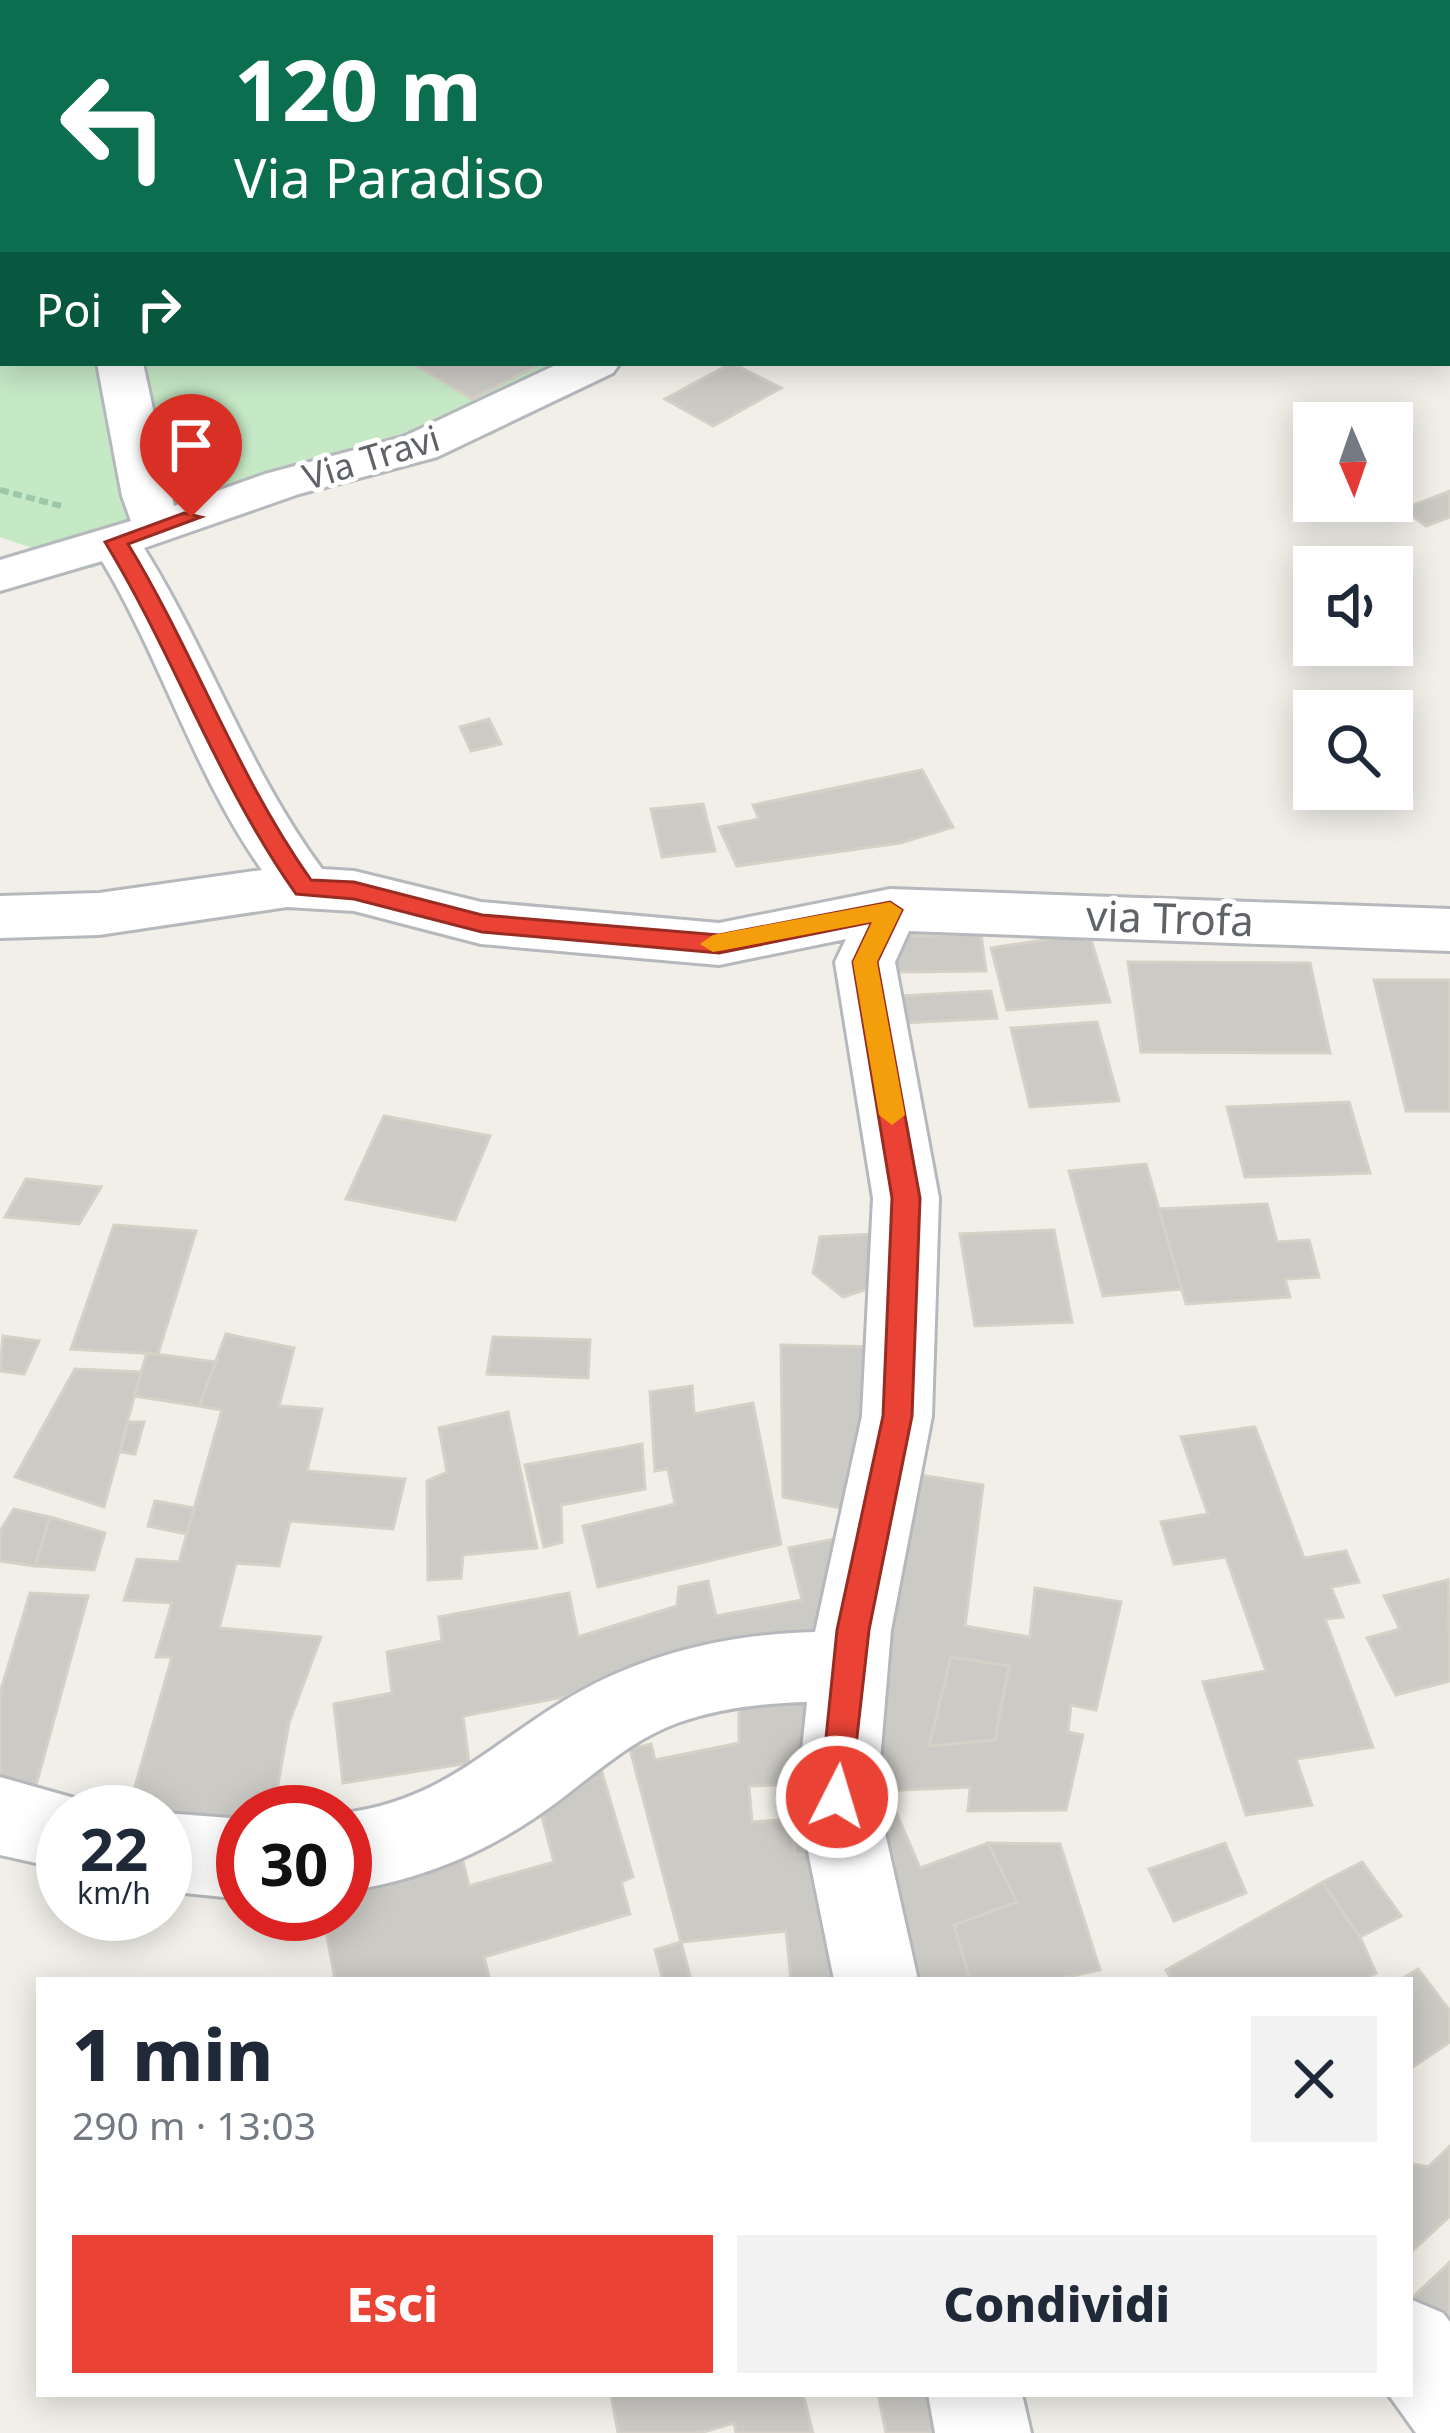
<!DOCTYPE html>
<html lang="it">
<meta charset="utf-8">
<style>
body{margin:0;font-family:"Noto Sans",sans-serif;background:#f2f2f3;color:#1f2937;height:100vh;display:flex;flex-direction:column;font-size:45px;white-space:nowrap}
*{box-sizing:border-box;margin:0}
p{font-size:39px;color:#747a83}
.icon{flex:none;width:66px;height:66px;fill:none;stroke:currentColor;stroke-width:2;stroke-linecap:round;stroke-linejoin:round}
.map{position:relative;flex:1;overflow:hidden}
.panel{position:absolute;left:36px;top:1977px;width:1377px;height:420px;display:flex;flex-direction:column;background:#fff;border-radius:0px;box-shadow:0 6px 30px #0003}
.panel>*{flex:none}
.banner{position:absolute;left:0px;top:0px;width:1452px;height:366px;box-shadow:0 6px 30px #0003;background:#0b6e4f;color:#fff;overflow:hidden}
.needle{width:78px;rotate:178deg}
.controls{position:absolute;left:1293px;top:402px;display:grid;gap:24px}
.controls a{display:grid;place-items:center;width:120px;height:120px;border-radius:0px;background:#fff;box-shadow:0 6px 30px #0003;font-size:60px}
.speed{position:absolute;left:36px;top:1785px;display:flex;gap:24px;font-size:60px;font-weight:700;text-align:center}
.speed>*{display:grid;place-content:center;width:156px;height:156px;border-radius:50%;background:#fff;box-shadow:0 6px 30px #0003;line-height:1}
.speed small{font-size:30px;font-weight:400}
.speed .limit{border:18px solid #d22;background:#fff;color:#111}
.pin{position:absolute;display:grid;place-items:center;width:102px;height:102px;color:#fff;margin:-123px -51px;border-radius:50% 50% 50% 0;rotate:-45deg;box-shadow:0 0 12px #0007}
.pin .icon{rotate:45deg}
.me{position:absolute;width:132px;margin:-66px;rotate:5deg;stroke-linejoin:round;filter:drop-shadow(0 0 9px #0008)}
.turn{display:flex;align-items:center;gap:42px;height:252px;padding:0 36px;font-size:54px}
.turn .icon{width:156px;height:156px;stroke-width:2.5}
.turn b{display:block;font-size:84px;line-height:102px}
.then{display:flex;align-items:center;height:114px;padding:0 36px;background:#0003;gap:24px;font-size:45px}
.round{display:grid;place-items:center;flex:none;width:126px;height:126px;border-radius:0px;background:#f2f2f3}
.head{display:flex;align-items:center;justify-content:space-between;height:204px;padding:0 36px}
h1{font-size:72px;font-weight:800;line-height:90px}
.primary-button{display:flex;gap:24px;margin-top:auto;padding:24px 36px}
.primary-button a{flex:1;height:138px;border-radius:0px;background:#ea4335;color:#fff;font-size:48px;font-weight:800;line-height:138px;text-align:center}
.primary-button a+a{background:#f2f2f3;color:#1f2937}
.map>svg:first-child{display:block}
.green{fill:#c5e8c5}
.building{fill:#cccac5;stroke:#d6d1c6;stroke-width:3;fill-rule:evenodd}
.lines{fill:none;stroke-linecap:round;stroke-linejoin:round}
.minor-casing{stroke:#b5b8bc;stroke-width:6}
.path{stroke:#9cc7a9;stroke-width:6;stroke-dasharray:9 4.5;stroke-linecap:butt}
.minor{fill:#fff;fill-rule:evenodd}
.route{fill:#ea4335;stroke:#982c22;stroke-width:3}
.slow{fill:#f59e0b}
.labels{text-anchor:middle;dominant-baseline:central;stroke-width:10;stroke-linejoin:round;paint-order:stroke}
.far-street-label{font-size:36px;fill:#5f6368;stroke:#fff}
.street-label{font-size:42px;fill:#5f6368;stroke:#fff}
</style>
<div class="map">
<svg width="1450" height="2433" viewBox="0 0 1450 2433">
<rect width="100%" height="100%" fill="#f1efe8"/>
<path class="green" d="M 0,0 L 1450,0 L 1450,109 L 1449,3 L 3,3 L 3,363 L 616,363 L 492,435 L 348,476 L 92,568 L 0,537 Z"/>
<path class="building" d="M 412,363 L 543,363 L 472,399 Z
M 732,363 L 781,388 L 713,426 L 665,399 Z
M 1450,491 L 1450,517 L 1426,526 L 1403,509 Z
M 489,719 L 501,744 L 471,751 L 460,727 Z
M 922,770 L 953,827 L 900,843 L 737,866 L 719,827 L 759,819 L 753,805 Z
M 703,804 L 715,851 L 662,857 L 651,809 Z
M 1089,933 L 1110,1002 L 1007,1010 L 991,948 Z
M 981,934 L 986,971 L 896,972 L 892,936 Z
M 1128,962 L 1310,963 L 1330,1053 L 1141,1052 Z
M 1374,980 L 1450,980 L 1450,1111 L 1406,1111 Z
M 991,991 L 997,1018 L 904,1023 L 900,996 Z
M 1097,1022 L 1119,1101 L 1030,1107 L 1011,1028 Z
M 1349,1102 L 1370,1173 L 1245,1177 L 1227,1107 Z
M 384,1116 L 490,1136 L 455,1220 L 346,1199 Z
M 1146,1164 L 1182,1289 L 1103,1296 L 1069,1171 Z
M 26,1179 L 101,1187 L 79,1224 L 5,1217 Z
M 1267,1204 L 1277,1242 L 1309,1240 L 1319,1277 L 1285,1279 L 1290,1297 L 1186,1304 L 1159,1209 Z
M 114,1225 L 196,1231 L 158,1354 L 71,1349 Z
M 1054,1230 L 1072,1322 L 975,1326 L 960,1234 Z
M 890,1233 L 900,1278 L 843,1297 L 813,1273 L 820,1237 Z
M 226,1334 L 294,1348 L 279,1406 L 322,1409 L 307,1471 L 405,1479 L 393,1529 L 290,1521 L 279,1566 L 236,1563 L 219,1628 L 321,1637 L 289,1723 L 273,1812 L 243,1812 L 243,1822 L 128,1811 L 172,1657 L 156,1657 L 172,1603 L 124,1600 L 137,1559 L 179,1562 L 222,1410 L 199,1406 Z
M 3,1336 L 39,1341 L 24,1374 L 0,1371 Z
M 493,1337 L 590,1340 L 588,1378 L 487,1374 Z
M 781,1345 L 887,1347 L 867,1513 L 783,1497 Z
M 147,1353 L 216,1362 L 199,1406 L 134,1396 Z
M 75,1369 L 141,1372 L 104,1507 L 15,1477 Z
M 692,1386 L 694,1414 L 753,1403 L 781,1544 L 598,1587 L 583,1526 L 675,1504 L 668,1469 L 655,1471 L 650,1392 Z
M 508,1412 L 537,1548 L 463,1555 L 461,1578 L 428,1580 L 427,1481 L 447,1472 L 439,1428 Z
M 128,1422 L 144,1422 L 135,1454 L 120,1452 Z
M 1255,1427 L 1304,1558 L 1346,1551 L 1359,1582 L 1331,1587 L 1343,1617 L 1325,1619 L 1373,1747 L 1296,1759 L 1312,1805 L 1246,1815 L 1203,1682 L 1266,1671 L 1226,1557 L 1174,1564 L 1161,1522 L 1208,1514 L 1181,1437 Z
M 642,1444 L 645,1489 L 561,1505 L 562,1542 L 544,1547 L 525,1465 Z
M 907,1473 L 983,1485 L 965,1626 L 1030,1637 L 1035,1588 L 1121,1602 L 1096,1710 L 1071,1705 L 1068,1732 L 1083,1735 L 1066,1810 L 968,1811 L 970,1787 L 859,1792 ZM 951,1657 L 1009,1666 L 995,1740 L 929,1746 Z
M 155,1501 L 194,1508 L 187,1534 L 148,1526 Z
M 14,1509 L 50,1517 L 35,1566 L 0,1561 L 0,1531 Z
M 50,1517 L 105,1533 L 94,1570 L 35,1566 Z
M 850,1536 L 851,1643 L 463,1716 L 469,1763 L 343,1783 L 334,1704 L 392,1693 L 387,1652 L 442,1641 L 439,1617 L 569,1593 L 578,1637 L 677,1606 L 679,1587 L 708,1581 L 716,1616 L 802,1600 L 789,1548 Z
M 1448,1580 L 1450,1681 L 1396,1695 L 1367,1638 L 1400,1629 L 1384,1596 Z
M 30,1593 L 88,1596 L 30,1807 L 0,1797 L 0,1693 Z
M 951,1657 L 1009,1666 L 995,1740 L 929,1746 Z
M 813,1683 L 825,1783 L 749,1786 L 752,1822 L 791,1819 L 795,1855 L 832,1853 L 853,1980 L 791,1980 L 786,1931 L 681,1942 L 630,1749 L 651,1744 L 655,1760 L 739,1743 L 739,1706 Z
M 600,1766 L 633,1877 L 621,1882 L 630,1914 L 484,1957 L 490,1980 L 335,1980 L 323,1914 L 345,1914 L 345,1884 L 460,1849 L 469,1886 L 554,1862 L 537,1798 Z
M 897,1814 L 920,1868 L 988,1843 L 1017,1902 L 954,1925 L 970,1980 L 896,1980 L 865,1821 Z
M 828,1816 L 832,1853 L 795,1855 L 791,1819 Z
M 988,1843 L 1060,1844 L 1100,1970 L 1053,1980 L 970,1980 L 954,1925 L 1017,1902 Z
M 1225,1843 L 1246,1893 L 1174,1921 L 1149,1869 Z
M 1362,1862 L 1401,1916 L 1360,1937 L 1323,1882 Z
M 1323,1882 L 1360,1937 L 1376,1973 L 1362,1980 L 1172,1980 L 1166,1970 Z
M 681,1942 L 691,1980 L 663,1980 L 655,1950 Z
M 1418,1969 L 1450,2011 L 1450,2042 L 1410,2069 L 1410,1980 L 1400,1980 Z
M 1450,2146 L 1450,2216 L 1410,2253 L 1410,2163 L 1428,2167 Z
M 1450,2262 L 1450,2359 L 1410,2312 L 1410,2300 Z
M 611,2394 L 803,2394 L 813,2433 L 736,2433 L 734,2423 L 700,2433 L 618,2433 Z
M 878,2394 L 969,2394 L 978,2433 L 886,2433 Z"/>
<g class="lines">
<defs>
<path id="minor" d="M 97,363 L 143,363 L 174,506 L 265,474 L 403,437 L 560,363 L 620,363 L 613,373 L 437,457 L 299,494 L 144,548 C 209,652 249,771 322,869 L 354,871 L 481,902 L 719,923 L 890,889 L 1450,909 L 1450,951 L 909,931 L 895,962 L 939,1198 L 932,1416 L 891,1630 L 877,1797 L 918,1980 L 834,1980 L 797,1797 L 807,1702 C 765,1703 721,1708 680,1722 C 623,1742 582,1787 533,1819 C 476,1857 412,1882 345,1891 L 345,1813 C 440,1800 484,1750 562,1702 C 638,1655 726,1634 815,1632 L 862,1416 L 873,1198 L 835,962 L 846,939 L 719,965 L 481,944 L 354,911 L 287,907 L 99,935 L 0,938 L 0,896 L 99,893 L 262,870 C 195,776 162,661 102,561 L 0,591 L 0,560 L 131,521 L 122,496 Z
M 0,1777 L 92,1803 L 96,1812 L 63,1812 L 63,1869 L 0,1855 Z
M 165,1813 L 243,1819 L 243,1899 L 165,1891 Z
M 1410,2299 L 1443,2313 L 1450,2322 L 1450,2433 L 1416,2433 L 1388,2394 L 1410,2394 Z
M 928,2394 L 1022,2394 L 1031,2433 L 935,2433 Z"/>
</defs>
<use href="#minor" class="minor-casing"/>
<path class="path" d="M 0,490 L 65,507"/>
<use href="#minor" class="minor"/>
</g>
<path class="route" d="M 184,513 L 201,517 L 128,544 C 195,654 237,776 311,880 L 354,882 L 482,915 L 719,935 L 890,902 L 902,910 L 877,962 L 920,1198 L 912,1416 L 869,1630 L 849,1808 L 837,1813 L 825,1808 L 820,1797 L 837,1630 L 883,1416 L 892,1198 L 853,962 L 872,922 L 719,953 L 482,932 L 354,899 L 296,894 C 218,784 175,657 105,542 Z"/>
<path class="slow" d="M 890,902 L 902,910 L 877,962 L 905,1115 L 892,1125 L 879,1115 L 853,962 L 872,922 L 713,952 L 700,944 L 713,935 Z"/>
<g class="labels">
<g class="far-street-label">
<text transform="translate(371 457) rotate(-17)">Via Travi</text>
</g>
<g class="street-label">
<text transform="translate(1170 917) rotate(2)">via Trofa</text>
</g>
</g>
</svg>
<div class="controls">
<a><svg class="needle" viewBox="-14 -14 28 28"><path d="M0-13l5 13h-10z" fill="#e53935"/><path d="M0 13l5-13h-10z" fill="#747a83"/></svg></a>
<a><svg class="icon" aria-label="sound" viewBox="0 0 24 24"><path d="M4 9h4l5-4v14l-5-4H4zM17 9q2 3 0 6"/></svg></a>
<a><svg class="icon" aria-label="search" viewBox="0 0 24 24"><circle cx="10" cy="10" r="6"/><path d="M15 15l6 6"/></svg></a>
</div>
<div class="speed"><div>22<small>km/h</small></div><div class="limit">30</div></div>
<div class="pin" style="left:191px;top:517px;background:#d93025"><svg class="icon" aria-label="arrive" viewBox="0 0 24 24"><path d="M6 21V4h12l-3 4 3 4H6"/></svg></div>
<svg class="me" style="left:837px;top:1797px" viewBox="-20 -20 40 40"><circle r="17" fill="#ea4335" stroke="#fff" stroke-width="3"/><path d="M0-11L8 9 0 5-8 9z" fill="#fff"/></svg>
<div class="banner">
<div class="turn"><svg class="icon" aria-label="left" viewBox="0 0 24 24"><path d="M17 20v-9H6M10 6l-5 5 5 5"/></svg><div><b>120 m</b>Via Paradiso</div></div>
<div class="then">Poi<svg class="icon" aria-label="right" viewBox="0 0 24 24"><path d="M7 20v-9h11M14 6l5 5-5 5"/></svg></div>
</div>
<section class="panel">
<div class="head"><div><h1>1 min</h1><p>290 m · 13:03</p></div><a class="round"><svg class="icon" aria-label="close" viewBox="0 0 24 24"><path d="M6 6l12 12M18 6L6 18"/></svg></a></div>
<div class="primary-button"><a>Esci</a><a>Condividi</a></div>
</section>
</div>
